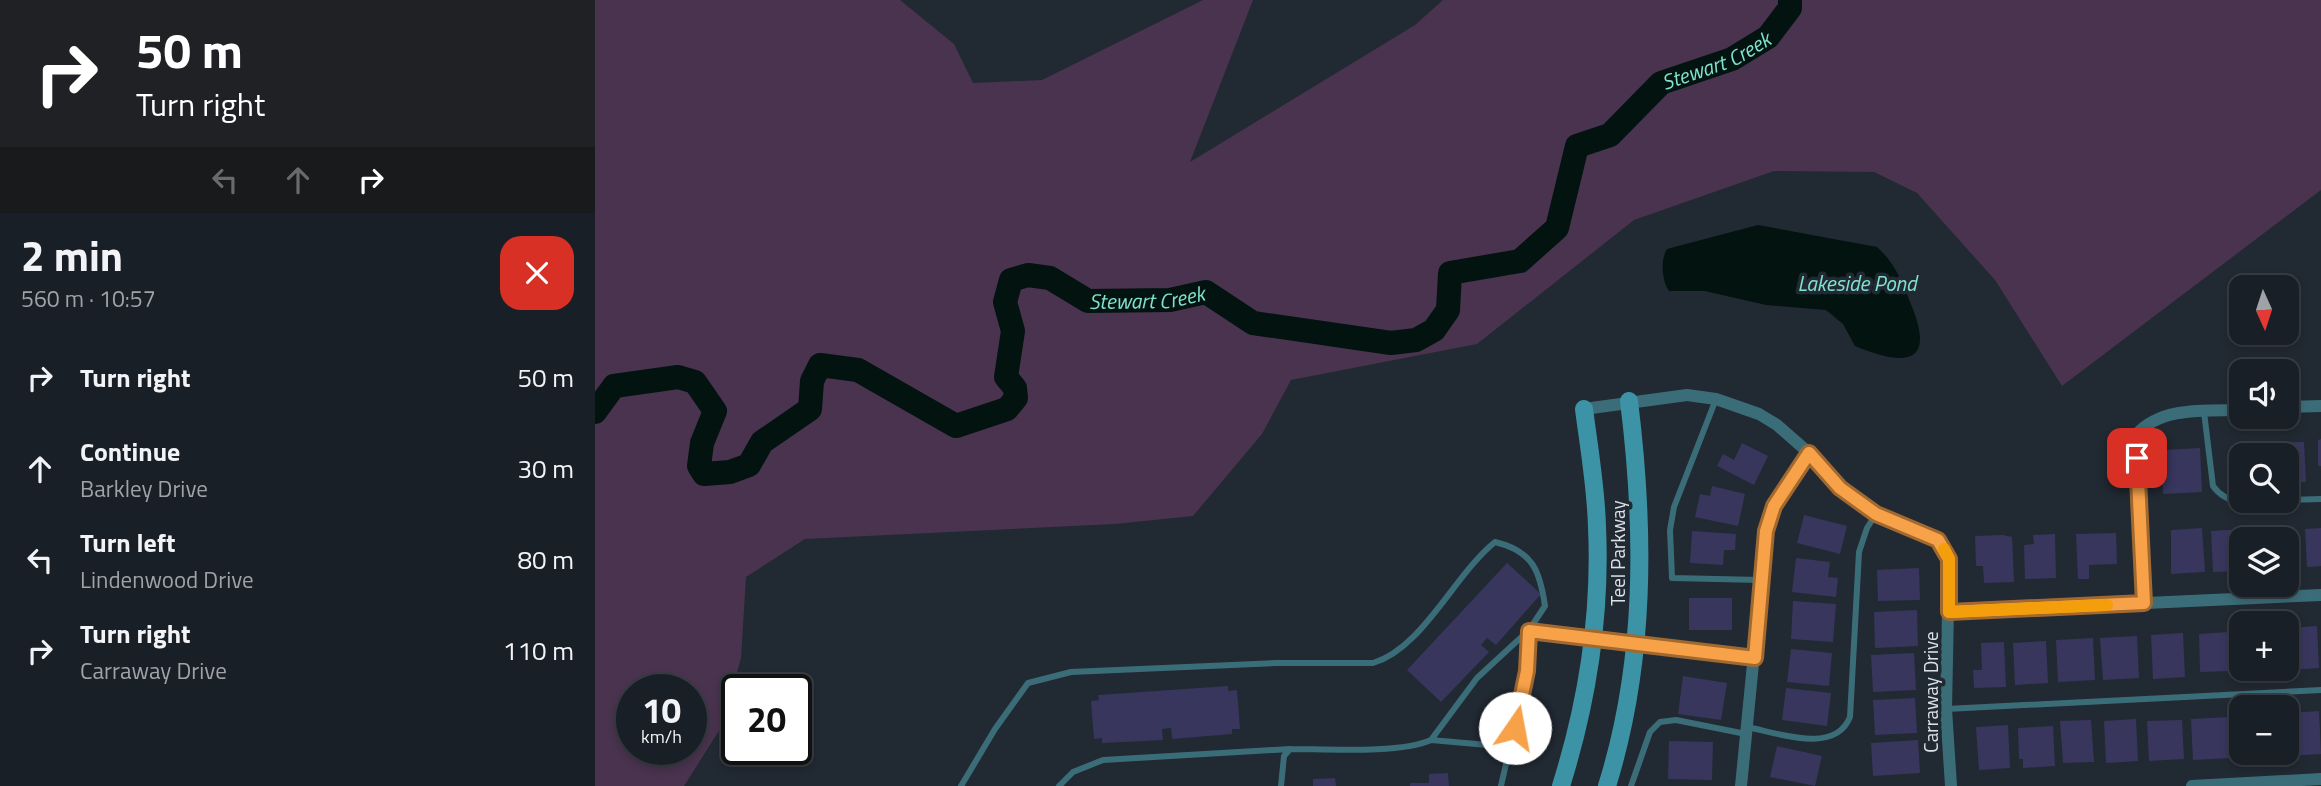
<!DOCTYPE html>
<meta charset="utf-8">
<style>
body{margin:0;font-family:"Titillium Web",sans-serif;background:#262c32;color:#f1f3f6;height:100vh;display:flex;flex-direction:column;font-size:26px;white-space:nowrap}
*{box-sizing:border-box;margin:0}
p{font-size:23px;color:#9fa2a7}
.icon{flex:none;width:38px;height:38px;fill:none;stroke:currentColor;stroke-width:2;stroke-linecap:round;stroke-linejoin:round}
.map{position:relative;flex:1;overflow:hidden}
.details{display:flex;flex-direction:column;background:#191f26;width:595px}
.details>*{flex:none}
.guide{background:#202124;color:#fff;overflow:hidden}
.needle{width:46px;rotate:177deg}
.controls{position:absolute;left:1634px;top:275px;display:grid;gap:14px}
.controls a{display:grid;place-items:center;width:70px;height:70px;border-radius:14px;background:#191f26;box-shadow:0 4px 10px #0003,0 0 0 2px #373d43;font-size:35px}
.speed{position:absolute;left:21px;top:674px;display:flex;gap:14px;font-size:35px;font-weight:700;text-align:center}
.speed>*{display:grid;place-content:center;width:91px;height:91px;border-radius:50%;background:#191f26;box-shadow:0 4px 10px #0003,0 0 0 2px #373d43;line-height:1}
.speed small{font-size:18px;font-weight:400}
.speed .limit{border:4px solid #111;border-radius:10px;background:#fff;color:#111}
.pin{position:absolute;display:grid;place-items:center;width:60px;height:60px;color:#fff;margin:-30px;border-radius:14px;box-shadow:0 4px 10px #0006}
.me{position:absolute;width:77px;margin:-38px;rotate:12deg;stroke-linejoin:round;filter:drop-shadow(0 0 5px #0008)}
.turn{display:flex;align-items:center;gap:24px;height:147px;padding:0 21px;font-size:32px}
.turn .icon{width:91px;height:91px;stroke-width:2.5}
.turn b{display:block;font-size:49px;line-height:60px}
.lanes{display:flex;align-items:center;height:66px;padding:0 21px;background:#0003;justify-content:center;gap:35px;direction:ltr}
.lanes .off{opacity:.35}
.round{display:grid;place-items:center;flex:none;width:74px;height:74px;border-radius:21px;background:#262c32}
.headline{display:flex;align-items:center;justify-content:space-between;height:119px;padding:0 21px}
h1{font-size:42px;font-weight:700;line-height:52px}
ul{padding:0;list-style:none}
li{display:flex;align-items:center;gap:21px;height:91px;padding:0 21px}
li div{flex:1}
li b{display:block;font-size:26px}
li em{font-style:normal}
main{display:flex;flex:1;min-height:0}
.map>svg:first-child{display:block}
.green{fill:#49334e;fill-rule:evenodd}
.water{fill:#021310}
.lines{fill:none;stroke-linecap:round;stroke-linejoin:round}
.river{stroke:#021310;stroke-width:24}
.building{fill:#38365d}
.lane{stroke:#3b6d79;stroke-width:6}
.street{stroke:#3b6d79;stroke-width:12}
.secondary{stroke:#3d93a6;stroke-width:18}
.route-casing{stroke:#a1692f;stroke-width:18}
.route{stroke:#f7a149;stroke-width:12}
.slow{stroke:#f59e0b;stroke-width:12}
.labels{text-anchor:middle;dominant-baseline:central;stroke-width:7;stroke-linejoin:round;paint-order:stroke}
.street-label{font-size:19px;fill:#dce2e7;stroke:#212932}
.water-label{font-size:21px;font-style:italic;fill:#80e2cf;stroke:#212932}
</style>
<main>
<section class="details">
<div class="guide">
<div class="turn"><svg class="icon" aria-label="right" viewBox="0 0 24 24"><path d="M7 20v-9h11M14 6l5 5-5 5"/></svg><div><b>50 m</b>Turn right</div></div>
<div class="lanes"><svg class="icon off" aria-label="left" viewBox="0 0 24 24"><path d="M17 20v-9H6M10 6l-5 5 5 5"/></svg><svg class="icon off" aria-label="ahead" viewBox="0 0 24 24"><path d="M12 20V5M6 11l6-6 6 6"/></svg><svg class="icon" aria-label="right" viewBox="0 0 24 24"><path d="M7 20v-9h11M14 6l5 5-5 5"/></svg></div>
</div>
<div class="headline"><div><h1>2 min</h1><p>560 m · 10:57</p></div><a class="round" style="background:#d93025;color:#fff"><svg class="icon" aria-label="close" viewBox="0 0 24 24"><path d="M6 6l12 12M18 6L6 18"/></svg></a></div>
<ul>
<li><svg class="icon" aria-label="right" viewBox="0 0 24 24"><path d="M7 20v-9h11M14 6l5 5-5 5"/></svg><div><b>Turn right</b></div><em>50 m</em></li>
<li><svg class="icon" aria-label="ahead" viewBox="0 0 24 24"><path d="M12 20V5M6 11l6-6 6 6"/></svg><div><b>Continue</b><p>Barkley Drive</p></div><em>30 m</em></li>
<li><svg class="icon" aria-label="left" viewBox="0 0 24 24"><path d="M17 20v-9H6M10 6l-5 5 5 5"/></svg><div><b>Turn left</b><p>Lindenwood Drive</p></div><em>80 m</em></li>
<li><svg class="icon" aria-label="right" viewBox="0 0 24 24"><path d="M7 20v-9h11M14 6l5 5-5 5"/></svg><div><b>Turn right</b><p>Carraway Drive</p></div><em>110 m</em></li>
</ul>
</section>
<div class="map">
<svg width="1726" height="786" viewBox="0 0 1726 786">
<rect width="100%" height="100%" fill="#212932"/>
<path class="green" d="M 0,0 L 305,0 L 359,44 L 378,83 L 447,80 L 608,0 L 658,0 L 595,162 L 820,25 L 848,0 L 1726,0 L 1726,190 L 1467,386 L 1400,280 L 1322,193 L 1279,172 L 1179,171 L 1039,220 L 882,344 L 696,380 L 667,434 L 598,516 L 520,524 L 210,539 L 151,577 L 146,658 L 127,726 L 89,786 L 0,786 ZM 37,690 L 96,690 L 96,749 L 37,749 Z"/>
<path class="water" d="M 1163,225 L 1282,247 C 1299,262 1307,281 1315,302 C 1342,365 1311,367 1260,346 L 1248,324 L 1231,310 L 1171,305 L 1110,291 L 1074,291 C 1067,281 1065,260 1072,249 Z"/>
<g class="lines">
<path class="river" id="s1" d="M 0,412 L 19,386 L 83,377 L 100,382 L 120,411 L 107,443 L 104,466 L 109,474 L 135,472 L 154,465 L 167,442 L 215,409 L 217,381 L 225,365 L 263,370 L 361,426 L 412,409 L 421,398 L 420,388 L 411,377 L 418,331 L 410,302 L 416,280 L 433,275 L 455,278 L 493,301 L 575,300 L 611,292 L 658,323 L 796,343 L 821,340 L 839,330 L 853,310 L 855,273 L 925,261 L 962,228 L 982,146 L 1015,135 L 1066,83 L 1137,59 L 1173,37 L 1195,8 L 1195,0"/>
</g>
<path class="building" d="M 1726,439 L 1726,466 L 1723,466 L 1723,440 Z
M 1709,442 L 1711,482 L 1692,483 L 1692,455 L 1681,455 L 1680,443 Z
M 1147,443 L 1173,456 L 1159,485 L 1122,466 L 1128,454 L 1139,460 Z
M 1664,444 L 1665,455 L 1647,455 L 1647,487 L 1638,488 L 1635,446 Z
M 1605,448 L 1607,492 L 1568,494 L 1566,450 Z
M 1117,486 L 1150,494 L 1143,526 L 1100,517 L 1105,494 L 1115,496 Z
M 1209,515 L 1252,526 L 1245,554 L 1202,543 Z
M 1692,526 L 1693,539 L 1661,539 L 1660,528 Z
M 1607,528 L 1610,572 L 1576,574 L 1576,530 Z
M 1726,528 L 1726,566 L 1712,567 L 1710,529 Z
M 1651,529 L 1652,539 L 1647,539 L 1647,571 L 1618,572 L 1616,531 Z
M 1097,531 L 1141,534 L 1140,550 L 1129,550 L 1128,565 L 1095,563 Z
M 1521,533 L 1522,564 L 1494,565 L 1494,579 L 1483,579 L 1481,534 Z
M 1460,534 L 1461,578 L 1430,579 L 1429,545 L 1439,544 L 1438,535 Z
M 1408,535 L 1417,537 L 1419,582 L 1389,583 L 1388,566 L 1381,566 L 1380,536 Z
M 1201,558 L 1235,562 L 1233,577 L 1243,578 L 1241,597 L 1197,592 Z
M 912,563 L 946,594 L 901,645 L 892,638 L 886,645 L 894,652 L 846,702 L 812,670 Z
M 1324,568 L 1325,600 L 1283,601 L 1282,570 Z
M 1094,598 L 1137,598 L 1137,630 L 1094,630 Z
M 1198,601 L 1241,604 L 1238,642 L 1196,639 Z
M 1322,610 L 1323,646 L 1280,648 L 1279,612 Z
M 1722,626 L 1724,668 L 1692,670 L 1692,628 Z
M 1634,632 L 1636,671 L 1605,672 L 1604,634 Z
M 1588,633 L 1590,677 L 1558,679 L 1556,635 Z
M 1542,636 L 1544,678 L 1508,680 L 1505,638 Z
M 1498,638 L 1500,680 L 1463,682 L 1461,640 Z
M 1451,641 L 1453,683 L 1420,685 L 1418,643 Z
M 1409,642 L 1411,687 L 1379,688 L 1378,670 L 1387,670 L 1386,643 Z
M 1196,649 L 1237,653 L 1234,686 L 1192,682 Z
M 1319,653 L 1321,690 L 1278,692 L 1276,655 Z
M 1646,668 L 1679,668 L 1679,672 L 1646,674 Z
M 1088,676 L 1132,683 L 1126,720 L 1083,714 Z
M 633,686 L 633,691 L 642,690 L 645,729 L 637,729 L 637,734 L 577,739 L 576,728 L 567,729 L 568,740 L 507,743 L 507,738 L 499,739 L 496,701 L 504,700 L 503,695 Z
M 1191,688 L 1236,693 L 1232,726 L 1187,720 Z
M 1320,698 L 1322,733 L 1280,735 L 1278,700 Z
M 1724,711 L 1726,754 L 1692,756 L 1692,713 Z
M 1634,717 L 1636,758 L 1598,760 L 1596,719 Z
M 1541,719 L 1543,761 L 1511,763 L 1509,721 Z
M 1496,720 L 1499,762 L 1468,763 L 1465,721 Z
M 1587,720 L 1589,759 L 1554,761 L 1552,721 Z
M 1642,721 L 1647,721 L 1647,752 L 1676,752 L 1676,756 L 1643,757 Z
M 1413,725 L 1415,768 L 1384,770 L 1381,727 Z
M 1458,726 L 1460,766 L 1428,768 L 1428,759 L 1424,759 L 1423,728 Z
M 1323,740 L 1325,773 L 1278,776 L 1276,743 Z
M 1074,741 L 1118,742 L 1117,780 L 1073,779 Z
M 1182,746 L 1227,756 L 1220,786 L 1175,777 Z
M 853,773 L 854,786 L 815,786 L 815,783 L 834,783 L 834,774 Z
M 740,778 L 741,786 L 718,786 L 718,779 Z"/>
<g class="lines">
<path class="lane" d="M 1121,399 L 1079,507 L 1075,530 L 1077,578 L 1166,580
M 1609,412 L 1618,486 C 1634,509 1665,502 1690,500
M 1692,500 L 1726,499
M 1351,709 L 1726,690
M 1152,727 C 1183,733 1240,755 1255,717 L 1264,552 L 1272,528 L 1281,514
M 836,740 L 915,747
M 366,786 L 400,729 L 433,683 L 476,672 L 681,663 L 778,663 C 828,648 859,575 900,542 C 938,551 945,571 950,606 L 934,630 L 882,678 L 836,740 C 805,754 730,749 695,749 L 689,756 L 686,786
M 464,786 L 478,772 L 508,760 L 695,749
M 906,786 L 932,671 L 934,630 L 997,636
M 1036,786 L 1055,732 L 1065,722 L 1081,720 L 1151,734"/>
<path class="street" d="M 1692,407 L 1726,406
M 989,409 L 1092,395 L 1121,399 L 1164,414 L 1182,425 L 1214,453 L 1245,488 L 1281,514 L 1343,540 L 1354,559 L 1351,709 L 1356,786
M 1549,603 L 1541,435 C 1566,406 1611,411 1647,410
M 1354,612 L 1726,595
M 998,636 L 1159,658
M 1146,786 L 1171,531 L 1179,506 L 1214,453
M 1597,786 L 1726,779"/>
<path class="secondary" d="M 966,786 C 992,703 1006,614 1002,527 C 1001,487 994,448 989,409
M 1012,786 C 1051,661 1050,530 1034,401"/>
</g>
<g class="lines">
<defs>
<path id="route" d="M 920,728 L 932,671 L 934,631 L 1160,658 L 1171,531 L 1179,506 L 1214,453 L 1245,488 L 1281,514 L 1343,540 L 1354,559 L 1354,612 L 1549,603 L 1542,458"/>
</defs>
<use href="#route" class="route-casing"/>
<use href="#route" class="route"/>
<path class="slow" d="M 1349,549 L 1354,559 L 1354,612 L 1512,605"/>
</g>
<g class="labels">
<g class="street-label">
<text transform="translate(1022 553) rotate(-90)">Teel Parkway</text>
<text transform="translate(1335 692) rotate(-90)">Carraway Drive</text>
</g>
<g class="water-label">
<text stroke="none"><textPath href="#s1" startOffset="1615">Stewart Creek</textPath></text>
<text x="1262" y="283">Lakeside Pond</text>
<text stroke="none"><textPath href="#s1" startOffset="880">Stewart Creek</textPath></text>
</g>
</g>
</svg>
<div class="controls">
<a><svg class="needle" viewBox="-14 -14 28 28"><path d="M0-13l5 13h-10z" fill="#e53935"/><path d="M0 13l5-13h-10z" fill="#9fa2a7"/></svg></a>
<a><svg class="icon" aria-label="sound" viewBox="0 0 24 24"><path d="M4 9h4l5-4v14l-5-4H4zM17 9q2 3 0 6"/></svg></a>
<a><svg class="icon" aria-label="search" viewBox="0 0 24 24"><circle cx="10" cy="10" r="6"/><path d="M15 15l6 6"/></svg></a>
<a><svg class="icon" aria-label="layers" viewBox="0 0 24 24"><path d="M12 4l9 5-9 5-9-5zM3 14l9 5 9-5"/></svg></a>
<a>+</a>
<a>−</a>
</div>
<div class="speed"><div>10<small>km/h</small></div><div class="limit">20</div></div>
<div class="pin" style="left:1542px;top:458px;background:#d93025"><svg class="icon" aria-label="arrive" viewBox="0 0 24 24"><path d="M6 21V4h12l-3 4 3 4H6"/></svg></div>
<svg class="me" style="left:920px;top:728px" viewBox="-20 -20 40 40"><circle r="19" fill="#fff"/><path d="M0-13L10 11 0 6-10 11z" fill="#f7a149"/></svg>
</div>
</main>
